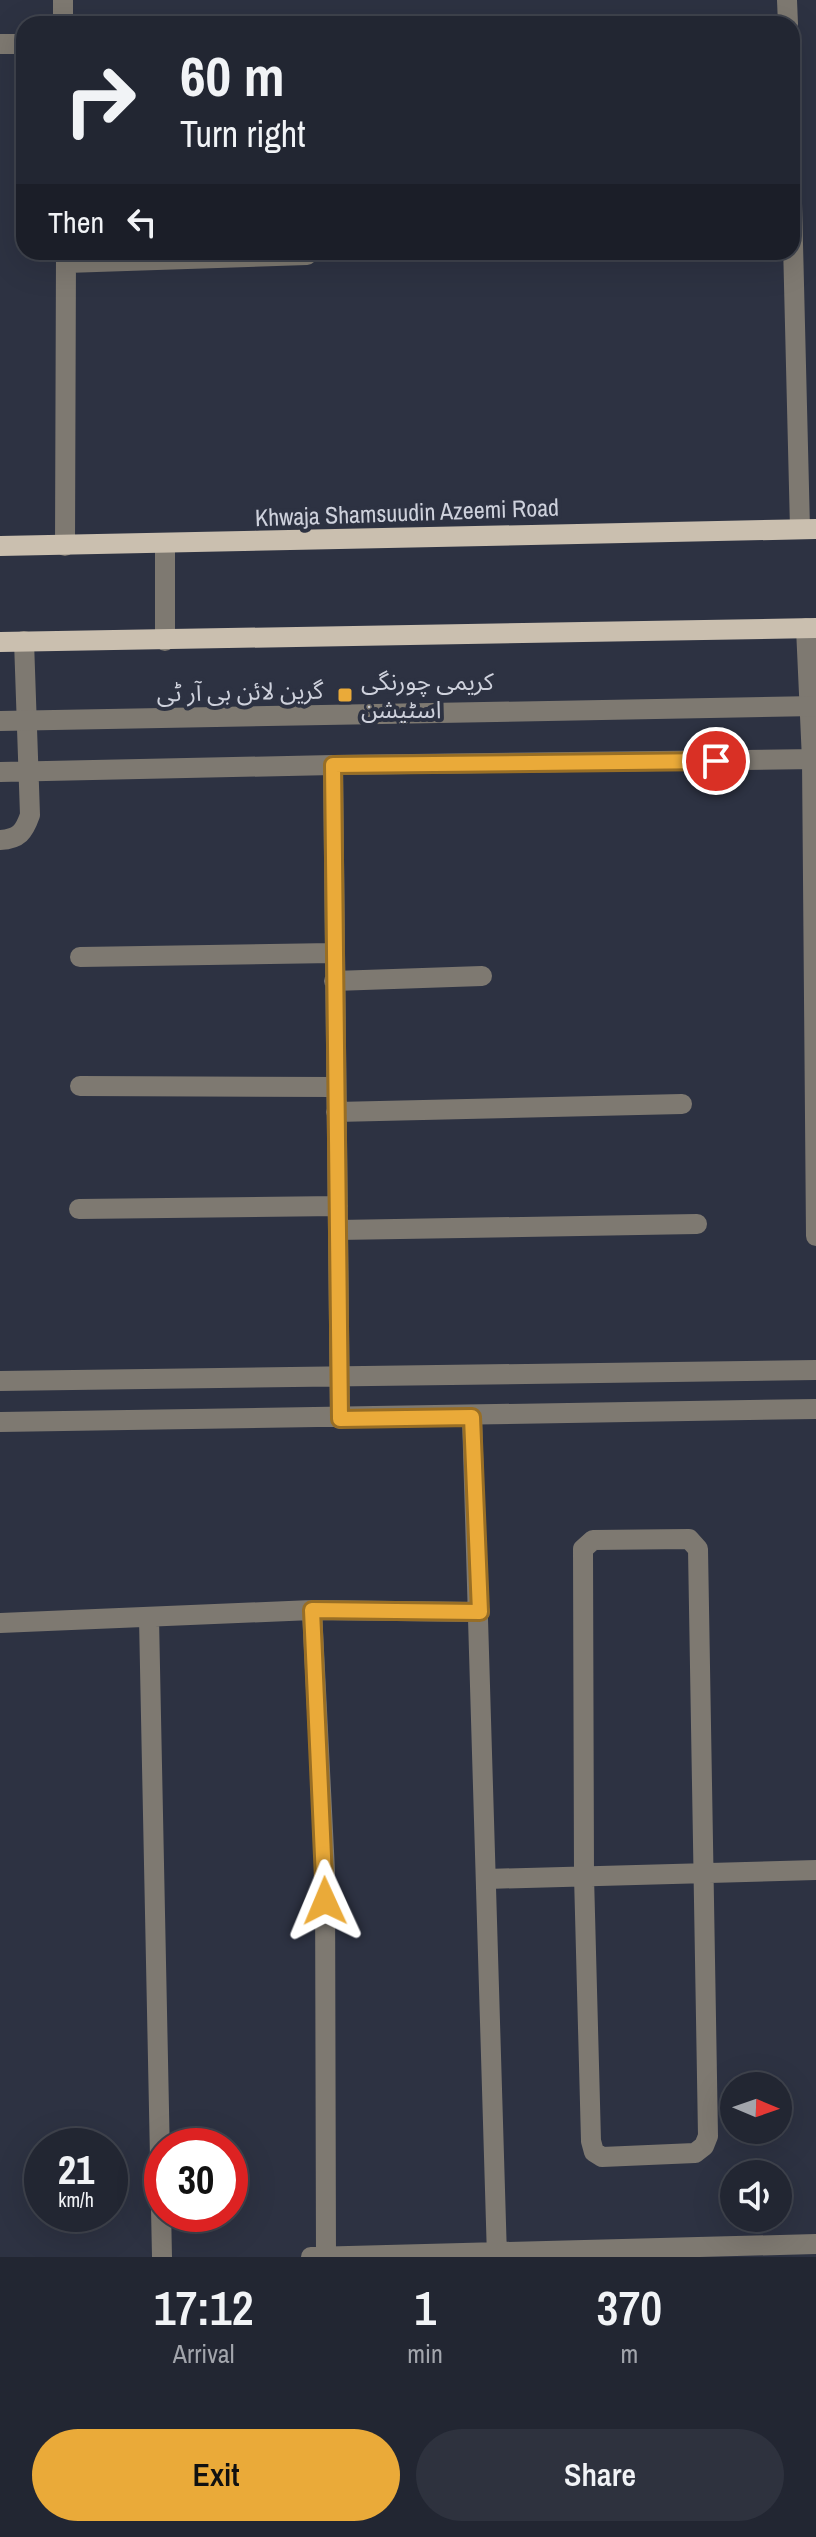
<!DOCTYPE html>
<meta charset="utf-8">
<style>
body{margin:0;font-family:"Archivo Narrow","Noto Sans Arabic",sans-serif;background:#2e323e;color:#f1f3f6;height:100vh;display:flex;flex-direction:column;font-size:30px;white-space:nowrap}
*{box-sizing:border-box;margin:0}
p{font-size:26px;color:#a2a5ac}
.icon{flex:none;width:44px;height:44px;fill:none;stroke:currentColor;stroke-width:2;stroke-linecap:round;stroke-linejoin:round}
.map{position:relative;height:2257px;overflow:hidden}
.drawer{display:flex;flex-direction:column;background:#222632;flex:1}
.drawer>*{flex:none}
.hud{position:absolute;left:16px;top:16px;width:784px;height:244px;border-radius:24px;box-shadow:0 8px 32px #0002,0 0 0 2px #3f434d;background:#222632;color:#f1f3f6;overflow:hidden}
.needle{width:52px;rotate:92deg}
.tools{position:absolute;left:720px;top:2072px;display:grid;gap:16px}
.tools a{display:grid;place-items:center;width:72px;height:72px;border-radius:50%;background:#222632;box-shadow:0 8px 32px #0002,0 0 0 2px #3f434d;font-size:40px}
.speed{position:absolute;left:24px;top:2128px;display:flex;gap:16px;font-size:40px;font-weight:700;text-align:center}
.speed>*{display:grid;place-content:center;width:104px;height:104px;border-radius:50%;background:#222632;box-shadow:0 8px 32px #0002,0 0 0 2px #3f434d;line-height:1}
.speed small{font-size:20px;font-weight:400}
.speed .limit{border:12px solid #d22;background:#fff;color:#111}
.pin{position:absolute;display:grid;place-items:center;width:68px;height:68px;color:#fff;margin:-34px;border:4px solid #fff;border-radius:50%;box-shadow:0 2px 8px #0007}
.me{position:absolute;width:88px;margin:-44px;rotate:359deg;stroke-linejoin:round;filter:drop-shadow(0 0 6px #0008)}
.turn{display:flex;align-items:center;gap:28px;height:168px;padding:0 32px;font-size:36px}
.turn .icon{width:104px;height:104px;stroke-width:2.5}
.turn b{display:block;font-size:56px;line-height:68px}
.then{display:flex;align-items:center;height:76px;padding:0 32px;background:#0003;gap:16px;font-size:30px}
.eta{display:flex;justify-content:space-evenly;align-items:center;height:136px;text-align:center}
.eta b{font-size:48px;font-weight:600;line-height:56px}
.primary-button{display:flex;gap:16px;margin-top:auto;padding:16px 32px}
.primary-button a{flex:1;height:92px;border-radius:48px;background:#eaaa39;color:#111;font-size:32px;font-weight:600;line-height:92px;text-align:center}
.primary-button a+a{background:#2e323e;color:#f1f3f6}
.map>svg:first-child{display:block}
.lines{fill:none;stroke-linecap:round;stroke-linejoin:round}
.minor{stroke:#7e7971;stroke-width:20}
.major{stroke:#cabfaf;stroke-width:20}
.minor-bridge{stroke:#7e7971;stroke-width:20}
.route-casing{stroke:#986e25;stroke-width:20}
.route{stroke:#eaaa39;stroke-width:14}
.poi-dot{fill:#eaaa39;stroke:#2d3242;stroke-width:3}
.labels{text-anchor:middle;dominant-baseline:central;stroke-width:8;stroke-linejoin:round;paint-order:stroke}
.street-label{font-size:24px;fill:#ced1dc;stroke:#2d3242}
.poi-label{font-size:24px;fill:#ced1dc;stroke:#2d3242;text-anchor:start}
</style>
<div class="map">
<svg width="816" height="2257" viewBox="0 0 816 2257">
<rect width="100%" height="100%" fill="#2d3242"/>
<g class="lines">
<path class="minor" d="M 63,0 L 63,24
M 787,0 L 788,24
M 0,44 L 24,44
M 792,203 L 800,529
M 66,263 L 307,255
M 65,546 L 66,252
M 806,628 L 812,760 L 816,1236
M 165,641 L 165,545
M 0,772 L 333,765
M 0,840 C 19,839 24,832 30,815 L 24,641
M 80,957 L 333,953
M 334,981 L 482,976
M 80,1086 L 335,1087
M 336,1112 L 682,1104
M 79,1209 L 338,1206
M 338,1230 L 697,1224
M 0,1381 L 816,1370
M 472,1417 L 497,2257
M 340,1419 L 333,765 L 816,759
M 0,1422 L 816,1409
M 689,1539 L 698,1549 L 708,2136 L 704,2146 L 695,2153 L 602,2157 L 594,2152 L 591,2141 L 584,1876 L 583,1549 L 593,1540 Z
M 312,1610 L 325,1871 L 326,2257
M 149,1618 L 162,2257
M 0,1623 L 312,1610 L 480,1612
M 487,1879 L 816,1870
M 311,2257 L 816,2244"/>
<path class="major" d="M 0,546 L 816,529
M 0,642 L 816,628"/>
<path class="minor-bridge" d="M 0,721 L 816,706"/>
</g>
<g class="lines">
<defs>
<path id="route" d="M 325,1901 L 312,1610 L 480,1612 L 472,1417 L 340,1419 L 333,765 L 716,761"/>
</defs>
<use href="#route" class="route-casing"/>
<use href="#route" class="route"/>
</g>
<rect class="poi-dot" x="337" y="687" width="16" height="16" rx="4"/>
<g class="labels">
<g class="street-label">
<text transform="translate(407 512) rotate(-2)">Khwaja Shamsuudin Azeemi Road</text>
<text transform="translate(240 691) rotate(-1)">گرین لائن بی آر ٹی</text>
</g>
<g class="poi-label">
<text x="361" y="681">کریمی چورنگی<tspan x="361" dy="28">اسٹیشن</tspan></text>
</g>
</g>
</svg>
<div class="tools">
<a><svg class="needle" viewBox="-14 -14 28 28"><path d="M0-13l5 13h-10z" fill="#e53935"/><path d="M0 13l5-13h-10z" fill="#a2a5ac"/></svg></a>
<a><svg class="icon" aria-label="sound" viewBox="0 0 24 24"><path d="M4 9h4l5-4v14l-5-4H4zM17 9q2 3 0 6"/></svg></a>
</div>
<div class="speed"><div>21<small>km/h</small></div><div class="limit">30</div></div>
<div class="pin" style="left:716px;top:761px;background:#d93025"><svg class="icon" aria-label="arrive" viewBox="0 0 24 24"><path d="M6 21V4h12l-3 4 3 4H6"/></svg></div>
<svg class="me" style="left:325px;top:1901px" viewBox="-20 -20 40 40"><path d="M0-17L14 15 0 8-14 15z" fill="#eaaa39" stroke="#fff" stroke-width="4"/></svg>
<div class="hud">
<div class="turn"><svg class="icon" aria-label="right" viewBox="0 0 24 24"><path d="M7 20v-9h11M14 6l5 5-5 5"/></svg><div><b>60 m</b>Turn right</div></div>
<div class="then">Then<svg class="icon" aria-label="left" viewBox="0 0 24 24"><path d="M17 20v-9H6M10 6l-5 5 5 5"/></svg></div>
</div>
</div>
<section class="drawer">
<div class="eta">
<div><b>17:12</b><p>Arrival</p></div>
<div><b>1</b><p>min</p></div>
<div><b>370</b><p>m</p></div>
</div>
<div class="primary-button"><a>Exit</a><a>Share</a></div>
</section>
